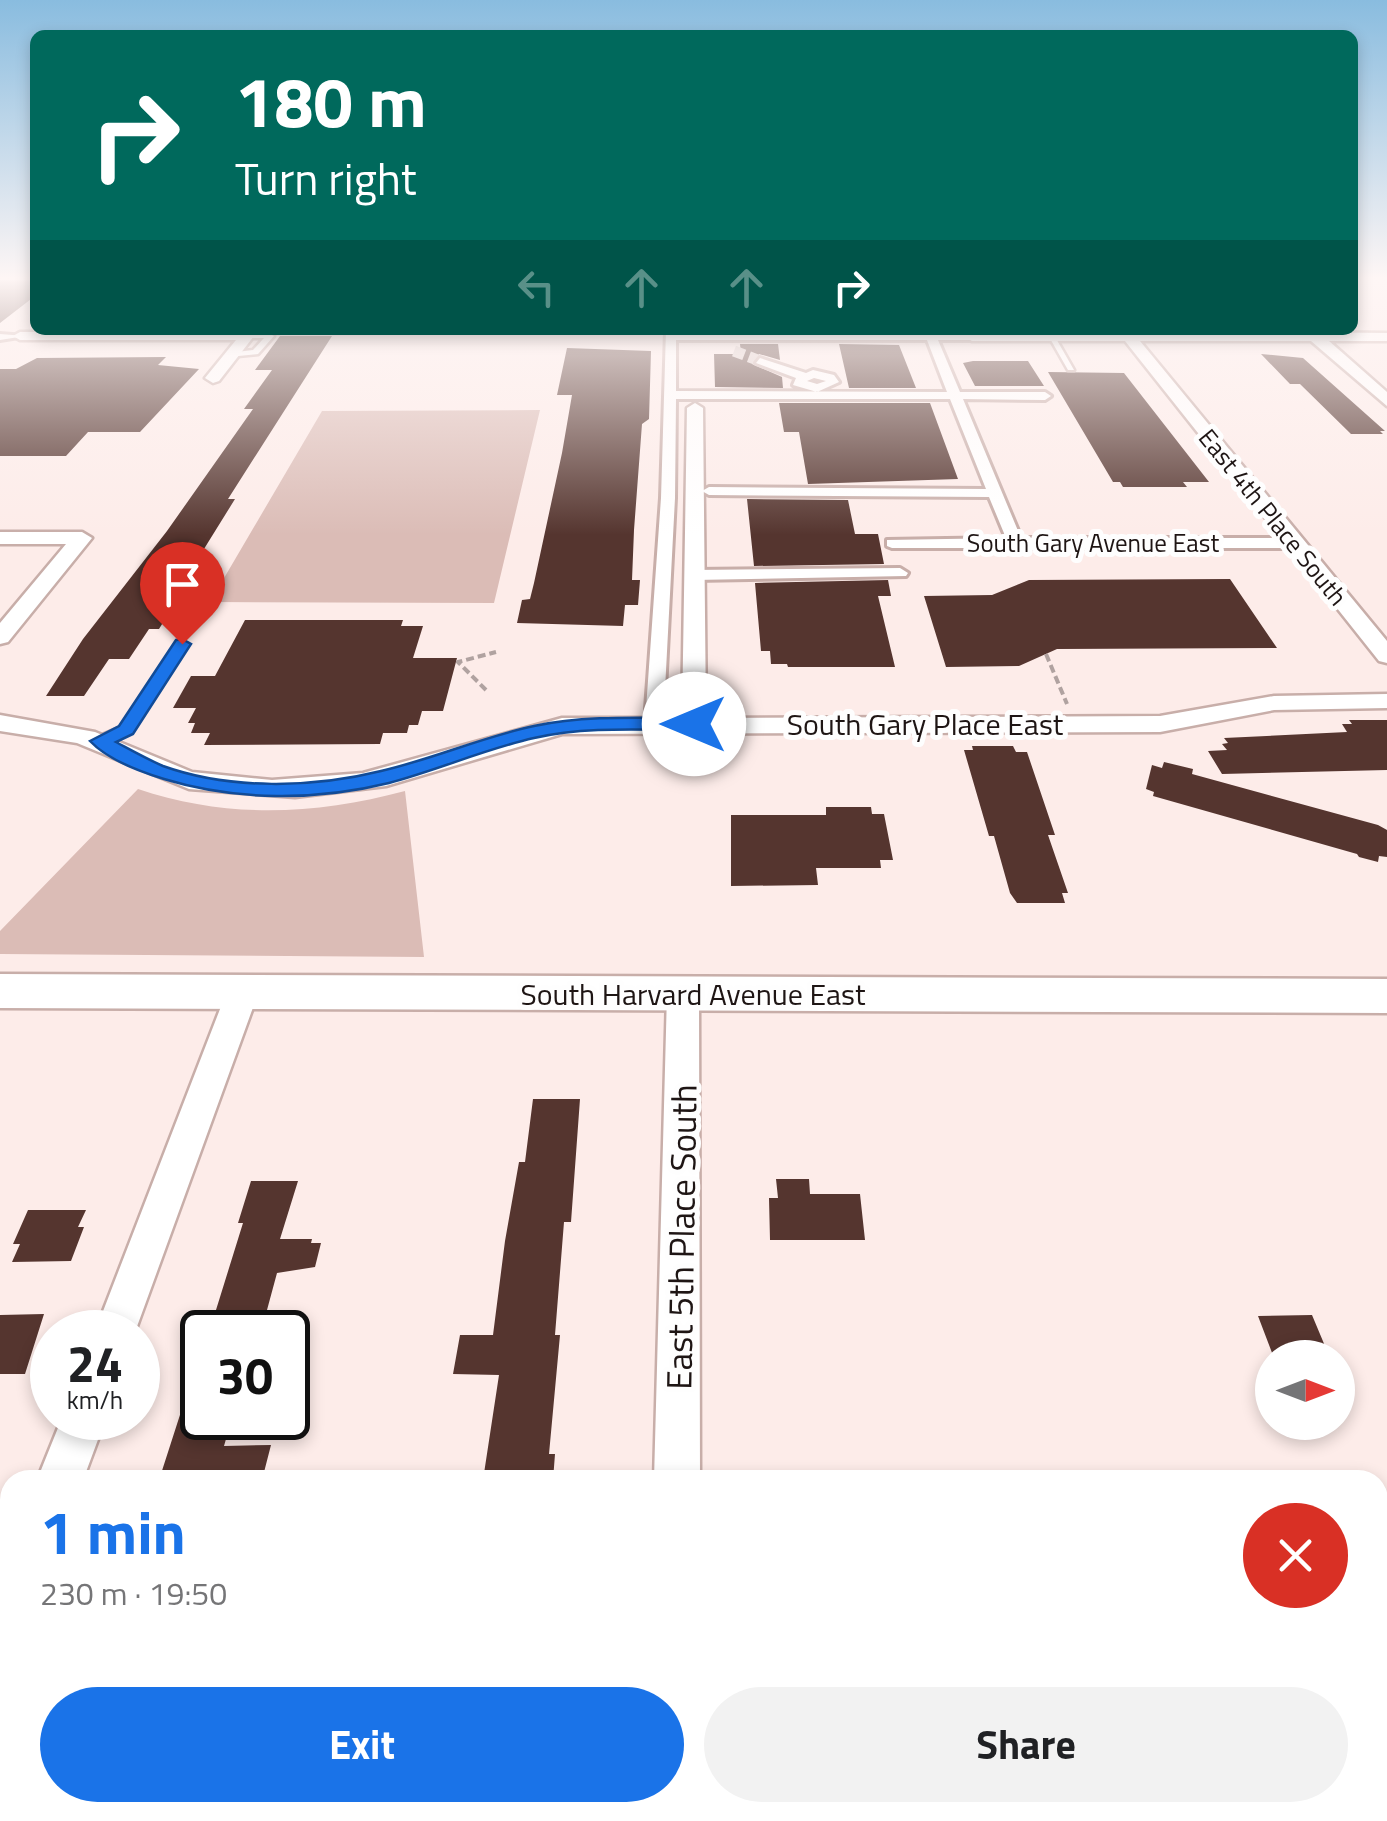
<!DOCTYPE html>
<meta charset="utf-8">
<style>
body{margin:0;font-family:"Titillium Web",sans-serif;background:#f2f2f2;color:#202124;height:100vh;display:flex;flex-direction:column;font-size:38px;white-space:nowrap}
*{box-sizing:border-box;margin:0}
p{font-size:32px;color:#757577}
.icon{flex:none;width:55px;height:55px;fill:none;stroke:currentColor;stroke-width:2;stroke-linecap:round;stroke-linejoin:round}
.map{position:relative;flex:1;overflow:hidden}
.sheet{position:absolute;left:0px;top:1470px;width:1388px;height:352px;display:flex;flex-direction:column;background:#fff;border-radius:30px 30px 0 0;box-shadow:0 5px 15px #0003}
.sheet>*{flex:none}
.top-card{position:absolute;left:30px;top:30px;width:1328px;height:305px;border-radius:15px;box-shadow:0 5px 15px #0003;background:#00695c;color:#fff;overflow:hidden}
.needle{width:65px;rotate:90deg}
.tools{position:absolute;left:1255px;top:1340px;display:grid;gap:20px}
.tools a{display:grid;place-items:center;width:100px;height:100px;border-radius:50%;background:#fff;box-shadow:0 5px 15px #0003;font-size:50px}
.speed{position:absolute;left:30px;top:1310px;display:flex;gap:20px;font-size:50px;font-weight:700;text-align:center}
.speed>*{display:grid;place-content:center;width:130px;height:130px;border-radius:50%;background:#fff;box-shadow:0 5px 15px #0003;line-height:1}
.speed small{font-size:25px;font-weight:400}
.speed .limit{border:5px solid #111;border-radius:15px;background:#fff;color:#111}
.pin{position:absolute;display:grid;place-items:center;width:85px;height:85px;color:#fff;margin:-102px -42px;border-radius:50% 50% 50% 0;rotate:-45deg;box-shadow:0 0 10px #0007}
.pin .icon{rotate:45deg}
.me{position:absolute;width:110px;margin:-55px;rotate:270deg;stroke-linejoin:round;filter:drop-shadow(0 0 8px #0008)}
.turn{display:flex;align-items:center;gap:35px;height:210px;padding:0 40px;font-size:45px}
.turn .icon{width:130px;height:130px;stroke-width:2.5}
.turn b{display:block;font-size:70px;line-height:85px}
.lanes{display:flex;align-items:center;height:95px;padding:0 40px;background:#0003;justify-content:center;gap:50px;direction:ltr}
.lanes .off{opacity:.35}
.round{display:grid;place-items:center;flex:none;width:105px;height:105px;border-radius:52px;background:#f2f2f2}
.headline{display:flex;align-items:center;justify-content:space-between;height:170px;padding:0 40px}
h1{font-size:60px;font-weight:700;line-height:75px;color:#1a73e8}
.cta{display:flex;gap:20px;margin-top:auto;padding:20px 40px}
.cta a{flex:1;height:115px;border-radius:60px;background:#1a73e8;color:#fff;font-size:40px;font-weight:700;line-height:115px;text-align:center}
.cta a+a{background:#f2f2f2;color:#202124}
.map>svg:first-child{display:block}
.green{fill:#dbbcb6}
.building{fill:#55352f}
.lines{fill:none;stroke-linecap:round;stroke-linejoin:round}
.pedestrian-tunnel{stroke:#dcccc9;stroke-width:11;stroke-dasharray:11 5;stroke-linecap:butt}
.service-casing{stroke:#c8aea9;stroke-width:5}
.pedestrian-casing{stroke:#c8aea9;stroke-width:6}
.minor-casing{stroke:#c8aea9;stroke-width:5}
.secondary-casing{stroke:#c8aea9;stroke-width:5}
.path{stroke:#b0a2a0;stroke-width:4;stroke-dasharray:8 4;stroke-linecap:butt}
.service{fill:#fff;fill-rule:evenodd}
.pedestrian{fill:#fff;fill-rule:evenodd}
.minor{fill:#fff;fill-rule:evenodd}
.secondary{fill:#fff;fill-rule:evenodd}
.route{fill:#1a73e8;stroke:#114b97;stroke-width:2.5}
.labels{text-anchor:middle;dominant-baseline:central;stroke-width:10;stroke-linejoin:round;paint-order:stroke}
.far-street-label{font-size:25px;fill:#1e1514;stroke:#fefefe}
.street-label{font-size:30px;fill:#1e1514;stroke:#fefefe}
.near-street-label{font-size:35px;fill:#1e1514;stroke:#fefefe}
</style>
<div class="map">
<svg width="1387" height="1821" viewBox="0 0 1387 1821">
<rect width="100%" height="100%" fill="#fdece9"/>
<path class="green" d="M 540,410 L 494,603 L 210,602 L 322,411 Z
M 138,789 C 227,819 315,815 405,791 L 424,957 L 0,954 L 0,931 Z"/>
<path class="building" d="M 0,280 L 35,280 L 35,296 L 0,323 Z
M 280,336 L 332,336 L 228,499 L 235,499 L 199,557 L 204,557 L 159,629 L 149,629 L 129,659 L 109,659 L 84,696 L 46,696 L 83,639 L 167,531 L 253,409 L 244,409 L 272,370 L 255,370 Z
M 740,344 L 778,344 L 780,360 L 759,354 L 752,364 L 782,377 L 783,388 L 715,387 L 714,354 L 741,354 Z
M 839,344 L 899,345 L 916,388 L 849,388 Z
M 567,348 L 651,351 L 649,419 L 642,424 L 634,530 L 632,580 L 640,580 L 638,605 L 625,605 L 623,626 L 517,623 L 522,600 L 530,599 L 534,583 L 562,453 L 572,395 L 557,395 Z
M 1261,354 L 1303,358 L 1385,431 L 1380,431 L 1383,434 L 1351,434 L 1300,384 L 1290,384 Z
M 166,357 L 158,365 L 199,369 L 140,432 L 88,432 L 66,456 L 0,456 L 0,369 L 16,369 L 37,358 Z
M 973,361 L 1028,361 L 1044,386 L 975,386 L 963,363 Z
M 1048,372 L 1124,373 L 1209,482 L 1183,482 L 1187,487 L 1123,487 L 1120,482 L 1113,482 Z
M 779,403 L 930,403 L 958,479 L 808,484 L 799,432 L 784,432 Z
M 747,499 L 848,500 L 855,534 L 878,534 L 884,564 L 754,566 Z
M 1230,579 L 1277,648 L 1057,649 L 1019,666 L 946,667 L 924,596 L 992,595 L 1029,580 Z
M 888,580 L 891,596 L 878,596 L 895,667 L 788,667 L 787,664 L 771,664 L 770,651 L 761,651 L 755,583 Z
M 245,620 L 403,620 L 401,626 L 423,626 L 413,658 L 457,658 L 443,711 L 422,711 L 418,725 L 409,725 L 407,733 L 383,733 L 380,744 L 204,745 L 210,733 L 191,733 L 195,723 L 188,723 L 196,708 L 173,708 L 191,676 L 215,676 Z
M 1349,720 L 1387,720 L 1387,770 L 1222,774 L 1208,751 L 1227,750 L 1222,744 L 1228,743 L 1224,738 L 1347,732 L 1342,724 L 1352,724 Z
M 972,746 L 1013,746 L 1016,752 L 1027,752 L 1055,835 L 1048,835 L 1068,893 L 1062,893 L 1065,903 L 1017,903 L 1010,893 L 994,836 L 989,836 L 964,750 L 973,750 Z
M 1164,762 L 1193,769 L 1192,774 L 1378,825 L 1387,830 L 1387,857 L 1379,856 L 1378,862 L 1359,857 L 1357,854 L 1153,796 L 1154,792 L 1146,789 L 1152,765 L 1162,768 Z
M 826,807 L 871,807 L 872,814 L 884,814 L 893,860 L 880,860 L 881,868 L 816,868 L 818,885 L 731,886 L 731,815 L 826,815 Z
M 533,1099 L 580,1099 L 571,1222 L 564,1222 L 555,1335 L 560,1335 L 549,1454 L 555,1454 L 553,1480 L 483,1480 L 499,1375 L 453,1374 L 460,1335 L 493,1335 L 505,1241 L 519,1162 L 525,1162 Z
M 776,1179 L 809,1179 L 810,1194 L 860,1194 L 865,1240 L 770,1240 L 769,1198 L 778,1198 Z
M 251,1181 L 298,1181 L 280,1239 L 312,1239 L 311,1243 L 321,1243 L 315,1267 L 277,1273 L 267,1310 L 216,1310 L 243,1223 L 238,1223 Z
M 28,1210 L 86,1210 L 78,1227 L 84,1227 L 71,1261 L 12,1262 L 20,1244 L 13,1244 Z
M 44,1314 L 25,1374 L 0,1374 L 0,1315 Z
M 1312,1315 L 1330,1358 L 1274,1358 L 1258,1316 Z
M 198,1359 L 202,1360 L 202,1418 L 232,1418 L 224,1446 L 271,1445 L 262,1480 L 159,1480 Z"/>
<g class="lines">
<path class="pedestrian-tunnel" d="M 734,351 L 760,361"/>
<defs>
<path id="service" d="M 247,334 L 270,334 L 274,336 L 258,354 L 228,357 L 228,353 L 253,350 L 264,338 L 244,338 Z
M 1048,335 L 1054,335 L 1074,370 L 1068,370 Z
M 182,641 L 188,644 L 130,733 L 105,744 L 95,744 L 95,738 L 121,727 L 178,642 Z"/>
<path id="pedestrian" d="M 666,330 L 676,330 L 676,334 L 976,335 L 972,340 L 938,340 L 960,392 L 1045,392 L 1051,396 L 1045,400 L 963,399 L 1021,538 L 1294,538 L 1302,543 L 1294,548 L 892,548 L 887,546 L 887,540 L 1006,538 L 989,497 L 709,495 L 702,491 L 709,487 L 986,489 L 950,399 L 676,399 L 675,498 L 664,709 L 662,713 L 648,713 L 646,709 L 661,498 ZM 676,340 L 927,340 L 947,392 L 676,391 Z
M 0,334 L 25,336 L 0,340 Z
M 760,358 L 806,373 L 813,370 L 834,375 L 839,382 L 817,392 L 793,385 L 796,378 L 756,363 ZM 814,378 L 826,381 L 817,384 L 807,381 Z
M 900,568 L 908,573 L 906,576 L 694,580 L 686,575 L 694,570 Z"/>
<path id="minor" d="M 1116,330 L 1387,333 L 1387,341 L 1329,341 L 1387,392 L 1387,406 L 1311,341 L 1140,341 L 1387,641 L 1387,663 L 1379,661 L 1125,341 L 972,341 L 965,337 L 972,333 L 1118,333 Z
M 247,332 L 254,336 L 219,381 L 213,383 L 205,378 L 236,340 L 20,340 L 13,336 L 20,332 Z
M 695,403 L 703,408 L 706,718 L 1160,716 L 1274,696 L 1387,694 L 1387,708 L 1274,710 L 1160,732 L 562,734 L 386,786 L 295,797 L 189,789 L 77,743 L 0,731 L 0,715 L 95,732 L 192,772 L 272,780 L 363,773 L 562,718 L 682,718 L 687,408 Z
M 0,532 L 82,532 L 92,538 L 8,642 L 0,644 L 0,623 L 66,544 L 0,544 Z
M 243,978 L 254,982 L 259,991 L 135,1332 L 95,1332 L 227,991 L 232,982 Z
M 683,981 L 694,985 L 699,994 L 700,1480 L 654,1480 L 667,994 L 672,985 Z
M 62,1418 L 106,1418 L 83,1480 L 37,1480 Z
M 1378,1501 L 1387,1502 L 1387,1548 L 1378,1547 Z
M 10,1590 L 10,1661 L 0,1665 L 0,1594 Z
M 646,1812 L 700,1812 L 700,1821 L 646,1821 Z"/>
<path id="secondary" d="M 0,974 L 1387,979 L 1387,1013 L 0,1008 Z"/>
</defs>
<use href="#service" class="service-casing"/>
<use href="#pedestrian" class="pedestrian-casing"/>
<use href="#minor" class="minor-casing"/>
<use href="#secondary" class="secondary-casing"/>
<path class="path" d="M 1046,654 L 1067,704
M 486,690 L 458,662 L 496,652"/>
<use href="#service" class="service"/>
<use href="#pedestrian" class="pedestrian"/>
<use href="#minor" class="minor"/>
<use href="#secondary" class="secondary"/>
</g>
<linearGradient id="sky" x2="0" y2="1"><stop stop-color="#89bcdf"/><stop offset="0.52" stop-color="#fef6f5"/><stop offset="1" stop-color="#fef6f5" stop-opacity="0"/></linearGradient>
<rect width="1387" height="535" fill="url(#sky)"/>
<path class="route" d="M 182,639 L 191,644 L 133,734 L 116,742 C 131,750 147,759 163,766 C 230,790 313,788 381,771 C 433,759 482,737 534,726 C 586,715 641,718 694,718 L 703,724 L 694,730 C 642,730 586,726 534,738 C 485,749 438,770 389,783 C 316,801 236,801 164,779 C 141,772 107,759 90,741 L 119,726 L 176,640 Z"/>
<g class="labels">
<g class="far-street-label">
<text transform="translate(1273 517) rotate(51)">East 4th Place South</text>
<text x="1093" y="543">South Gary Avenue East</text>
</g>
<g class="street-label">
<text x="925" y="724">South Gary Place East</text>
<text x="693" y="994">South Harvard Avenue East</text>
</g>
<g class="near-street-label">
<text transform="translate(681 1237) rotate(-89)">East 5th Place South</text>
</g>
</g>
</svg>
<div class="tools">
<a><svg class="needle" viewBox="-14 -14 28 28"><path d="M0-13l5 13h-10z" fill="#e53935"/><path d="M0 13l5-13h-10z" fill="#757577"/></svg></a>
</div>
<div class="speed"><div>24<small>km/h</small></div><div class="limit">30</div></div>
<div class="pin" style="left:182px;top:644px;background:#d93025"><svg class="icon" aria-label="arrive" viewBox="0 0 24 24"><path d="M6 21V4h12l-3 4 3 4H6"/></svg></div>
<svg class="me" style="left:694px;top:724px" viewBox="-20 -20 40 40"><circle r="19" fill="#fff"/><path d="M0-13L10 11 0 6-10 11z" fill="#1a73e8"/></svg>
<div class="top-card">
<div class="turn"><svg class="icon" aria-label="right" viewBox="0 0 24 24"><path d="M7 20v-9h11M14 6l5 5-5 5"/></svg><div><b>180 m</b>Turn right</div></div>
<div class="lanes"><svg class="icon off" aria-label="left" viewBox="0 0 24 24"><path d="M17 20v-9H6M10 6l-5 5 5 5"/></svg><svg class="icon off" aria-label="ahead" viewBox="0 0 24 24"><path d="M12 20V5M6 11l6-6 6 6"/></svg><svg class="icon off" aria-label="ahead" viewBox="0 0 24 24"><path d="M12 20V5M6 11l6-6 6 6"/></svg><svg class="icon" aria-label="right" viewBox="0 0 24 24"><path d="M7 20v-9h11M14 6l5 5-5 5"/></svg></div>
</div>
<section class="sheet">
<div class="headline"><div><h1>1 min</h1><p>230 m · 19:50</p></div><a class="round" style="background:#d93025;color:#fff"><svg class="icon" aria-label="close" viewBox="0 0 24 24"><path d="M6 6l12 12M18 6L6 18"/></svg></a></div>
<div class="cta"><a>Exit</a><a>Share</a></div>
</section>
</div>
